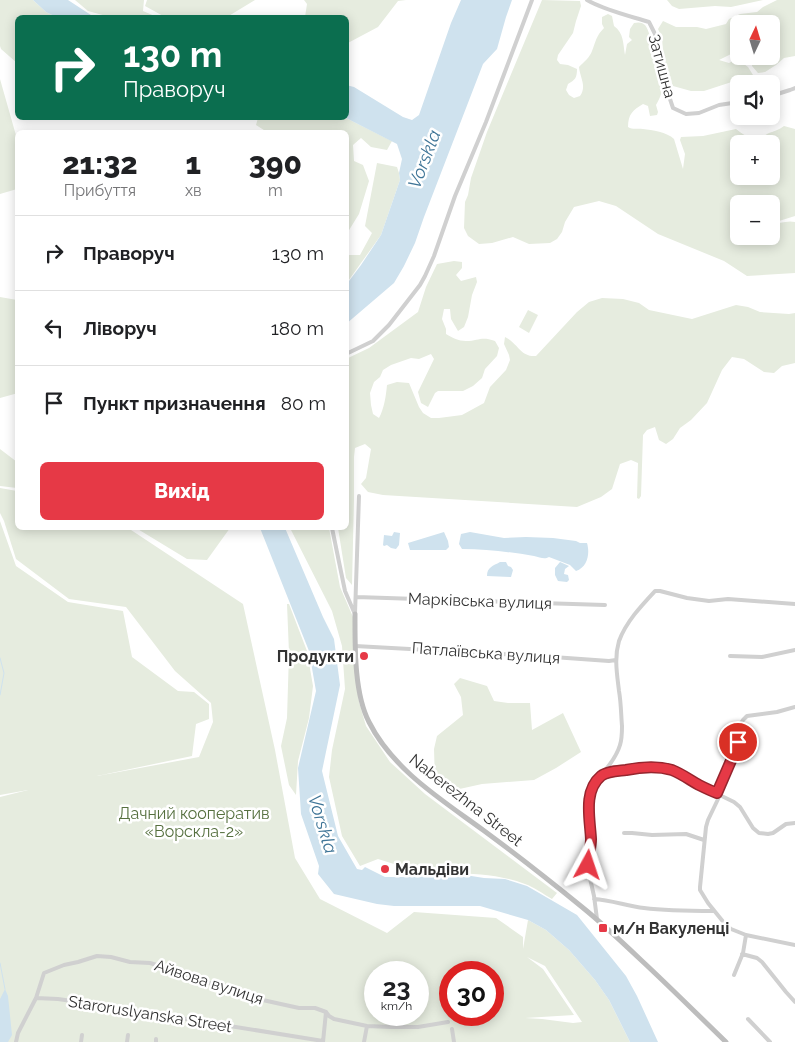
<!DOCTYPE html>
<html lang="uk">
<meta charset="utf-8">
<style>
body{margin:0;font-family:Raleway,sans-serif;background:#f2f2f2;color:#202124;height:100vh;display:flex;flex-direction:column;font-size:19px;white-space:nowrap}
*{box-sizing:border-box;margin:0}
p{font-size:16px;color:#757577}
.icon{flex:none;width:28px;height:28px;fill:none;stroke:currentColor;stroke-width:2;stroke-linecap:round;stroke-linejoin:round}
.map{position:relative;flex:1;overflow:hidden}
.side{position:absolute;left:15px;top:130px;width:334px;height:400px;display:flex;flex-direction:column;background:#fff;border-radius:8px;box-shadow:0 2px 12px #0003}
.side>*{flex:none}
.banner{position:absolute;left:15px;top:15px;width:334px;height:105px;border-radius:8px;box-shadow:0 2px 12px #0003;background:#0b6e4f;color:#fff;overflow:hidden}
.needle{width:32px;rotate:4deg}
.controls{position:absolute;left:730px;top:15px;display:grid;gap:10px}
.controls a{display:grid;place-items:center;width:50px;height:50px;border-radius:8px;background:#fff;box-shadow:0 2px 12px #0003;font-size:25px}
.speed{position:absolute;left:364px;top:961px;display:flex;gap:10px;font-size:25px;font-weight:700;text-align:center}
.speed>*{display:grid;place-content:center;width:65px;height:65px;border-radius:50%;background:#fff;box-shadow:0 2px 12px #0003;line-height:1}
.speed small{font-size:12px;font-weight:400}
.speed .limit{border:8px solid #d22;background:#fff;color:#111}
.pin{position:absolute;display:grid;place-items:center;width:42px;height:42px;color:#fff;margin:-21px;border:2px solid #fff;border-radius:50%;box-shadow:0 1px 5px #0007}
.me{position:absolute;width:55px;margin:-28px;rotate:5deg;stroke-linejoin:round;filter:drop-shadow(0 0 4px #0008)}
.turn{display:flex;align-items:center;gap:18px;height:105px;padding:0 25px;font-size:22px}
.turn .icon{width:65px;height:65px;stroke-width:2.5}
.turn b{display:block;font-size:35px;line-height:42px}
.eta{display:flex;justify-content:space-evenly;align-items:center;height:85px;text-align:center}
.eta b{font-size:30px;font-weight:800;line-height:35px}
.cta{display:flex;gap:10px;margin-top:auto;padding:10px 25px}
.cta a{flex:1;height:58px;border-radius:8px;background:#e63946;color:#fff;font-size:20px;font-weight:800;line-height:58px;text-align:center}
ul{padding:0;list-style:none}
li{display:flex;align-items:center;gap:15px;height:75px;padding:0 25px;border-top:1px solid #e0e0e0}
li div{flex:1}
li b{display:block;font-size:19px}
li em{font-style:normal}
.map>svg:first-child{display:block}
.green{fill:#e6ecdf;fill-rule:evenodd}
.water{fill:#cfe2ee}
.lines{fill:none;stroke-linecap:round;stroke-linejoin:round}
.stream{stroke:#cfe2ee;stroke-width:1}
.street{stroke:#d0d0d0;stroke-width:4}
.secondary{stroke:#bdbdbd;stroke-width:5}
.route-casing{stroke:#96252e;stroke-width:12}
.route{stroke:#e63946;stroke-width:9}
.poi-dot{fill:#e63946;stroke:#fff;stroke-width:2}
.labels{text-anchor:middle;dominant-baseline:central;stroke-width:5;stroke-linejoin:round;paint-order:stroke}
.street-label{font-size:16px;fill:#333;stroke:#fff}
.poi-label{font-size:16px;font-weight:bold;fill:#333;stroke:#fff;text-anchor:start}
.park-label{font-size:16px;fill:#56703f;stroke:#fff}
.water-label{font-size:18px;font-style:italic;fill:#3f7597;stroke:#fff}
</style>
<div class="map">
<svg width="795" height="1042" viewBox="0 0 795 1042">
<rect width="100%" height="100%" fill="#fff"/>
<path class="green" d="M 0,0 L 33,0 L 46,12 L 56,17 L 18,18 L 17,63 L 1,49 L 0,46 Z
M 75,0 L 144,0 L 143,11 L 157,17 L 110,17 L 88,11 Z
M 147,0 L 255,0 L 227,17 L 165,17 L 145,6 Z
M 304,0 L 406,0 L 398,1 L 378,27 L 346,44 L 346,18 L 305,17 L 307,4 Z
M 542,0 L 580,1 L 581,6 L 576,21 L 573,33 L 558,55 L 557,60 L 560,64 L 568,65 L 577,69 C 577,78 575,80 568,84 L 566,90 L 569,95 L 574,98 L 580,96 C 587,86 580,78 579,67 C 584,62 590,57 592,51 C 596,41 596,36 604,28 L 602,24 L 602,17 L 608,14 L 612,16 L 614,26 C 624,33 623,44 625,55 L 627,44 L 632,40 L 629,37 L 630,29 L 634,23 C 638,22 642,22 645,25 C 652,33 661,83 661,94 C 660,98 658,101 656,105 L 658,112 L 657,115 L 650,116 L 648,106 L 643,104 C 633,110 628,114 628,127 C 633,130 637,128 643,129 C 652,130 667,132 674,139 L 683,169 L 685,154 L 680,140 L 681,137 L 703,136 L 736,129 C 744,135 752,142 762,137 C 765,136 766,134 769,133 C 774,131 779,130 784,126 L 795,129 L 795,216 L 779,221 L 771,219 L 771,204 L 739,204 L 739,236 L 771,236 L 771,224 C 779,224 787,220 795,222 L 795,273 L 747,276 L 724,261 L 658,234 L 616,206 L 599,201 L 574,207 L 565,222 L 562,232 L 557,239 L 550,243 L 529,244 L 513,237 L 492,243 L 479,244 L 468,236 L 464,228 L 465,202 L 468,195 L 471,178 L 487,132 ZM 739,144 L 771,144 L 771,176 L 739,176 Z
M 667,0 L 763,0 L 731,7 L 715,6 L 679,9 L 672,6 Z
M 777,0 L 795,0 L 795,56 L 784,58 L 776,65 L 765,72 L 758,73 L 752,66 L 752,59 L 758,56 L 771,56 L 771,24 L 739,24 L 739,50 L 719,60 L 729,63 L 737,59 L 748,67 L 753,75 L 704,91 L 691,91 L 673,86 L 664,64 L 662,38 L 658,29 L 663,21 L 676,27 L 697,27 L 706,29 L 726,24 L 729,19 L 740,14 L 757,12 L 763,7 Z
M 0,79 L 17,139 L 17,189 L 0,194 Z
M 258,118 L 346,118 L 392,141 L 387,150 L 371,147 L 361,138 L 353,145 L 354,161 L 363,165 L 369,181 L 359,214 L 346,235 L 346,132 L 267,132 L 256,125 Z
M 377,163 L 397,167 L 399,173 L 400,180 L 381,235 L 346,284 L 346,255 L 360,255 L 372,233 L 365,226 Z
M 454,261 L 462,262 L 462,268 L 456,275 L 461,281 L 476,277 L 477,282 L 472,295 L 468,317 L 464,327 L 458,331 L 451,319 L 450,309 L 444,309 L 442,319 L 446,329 L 446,334 C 453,338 458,341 466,341 C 479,341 481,336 495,341 L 499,348 L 497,356 L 485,369 L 482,378 L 473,386 L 463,391 L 438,391 L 435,393 L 428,407 L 421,403 L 418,392 L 434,359 L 431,354 L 419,359 L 411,358 L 391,365 L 383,370 L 380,377 L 374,382 L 370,393 L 371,405 L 373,414 L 379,418 C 384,409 386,396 387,385 L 397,382 L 409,383 L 419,407 L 423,413 L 431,418 L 439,418 L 462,415 L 484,403 L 490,387 L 506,370 L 510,360 L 509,355 L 504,344 L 505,337 C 519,344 520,357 536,356 L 577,312 L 589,302 L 602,298 L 623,299 L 639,303 L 649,310 L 692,319 L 736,305 L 748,307 L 760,312 L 789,314 L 795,313 L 795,363 L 782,366 L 774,373 L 764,372 L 744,359 L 732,357 L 722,370 L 707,403 L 691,420 L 680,428 L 673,439 L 666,444 L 659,440 L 655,427 L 647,430 L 643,435 L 641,496 L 639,499 L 637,498 L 638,463 L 631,460 L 620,464 L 612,489 L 601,497 L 577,507 L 383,495 L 368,492 L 361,484 L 366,478 L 371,449 L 365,444 L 355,448 L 354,457 L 354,499 L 352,585 L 346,578 L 338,528 L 346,528 L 346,359 L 369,348 L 418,312 L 426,287 L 437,264 Z
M 0,297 L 17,300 L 18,393 L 0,398 Z
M 528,310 L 538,315 L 529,333 L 519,327 Z
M 0,449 L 17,462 L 17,488 L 0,486 Z
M 0,488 L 17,491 L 18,528 L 128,528 L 243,604 L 275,750 L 295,858 L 320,899 L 387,933 L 414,912 L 496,918 L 523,937 L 523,949 L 528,920 L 546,930 L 569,950 L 595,980 L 609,1000 L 630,1042 L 0,1042 L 0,797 L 28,790 L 0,795 L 0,521 L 16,566 L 68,602 L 123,611 L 132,657 L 178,691 L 194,692 L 209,704 L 209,719 L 196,724 L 192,756 L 97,776 L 199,757 L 213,722 L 211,703 L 175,671 L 126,607 L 69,599 L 16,559 L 4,521 L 0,513 ZM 527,957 L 545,966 L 582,1022 L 573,1023 L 542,1019 L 525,1018 L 574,1015 L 543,969 ZM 375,972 L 418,972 L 418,1015 L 375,1015 ZM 450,972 L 492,972 L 492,1015 L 450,1015 Z
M 136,528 L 230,528 L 207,560 L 187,559 Z
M 290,528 L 329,528 L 340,587 L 353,617 L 354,660 L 359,702 L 366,726 L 390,762 L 425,794 L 557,893 L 552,899 C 543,894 534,887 525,884 C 490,871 452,873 416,874 L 410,869 L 378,859 L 360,866 L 342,836 L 329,777 L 332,750 L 345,689 L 342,646 L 332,611 Z
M 287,604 L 289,604 L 307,651 L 313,686 L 309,718 L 298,761 L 296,795 L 289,785 L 281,746 L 287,718 L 289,653 Z
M 460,678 L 487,686 L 494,701 L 508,703 L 530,703 L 532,730 L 563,713 L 581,752 L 556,768 L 534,780 L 482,784 L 446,792 L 435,782 L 434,749 L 437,736 L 463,715 L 461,697 L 454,684 Z"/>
<path class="water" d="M 33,0 L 68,0 L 94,17 L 56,17 L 46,12 Z
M 461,0 L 512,0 L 506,17 L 497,49 L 483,64 L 424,217 L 415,243 L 404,266 L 394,283 L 346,324 L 346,285 L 361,265 L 381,235 L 400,180 L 399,173 L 402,159 L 397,144 L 346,118 L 346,85 L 354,87 L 403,117 L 412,120 L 419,115 L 451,23 Z
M 260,528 L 285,528 L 323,617 L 334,639 L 340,685 L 322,771 L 338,836 L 357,869 L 362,870 L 365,867 L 385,877 L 414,877 L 422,875 L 465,875 L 484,878 L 505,879 L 527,886 L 577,915 L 626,976 L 637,996 L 658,1042 L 630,1042 L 609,1000 L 595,980 L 569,950 L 546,930 L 528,920 L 480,906 L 394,906 L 377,904 L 334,894 L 318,874 L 319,866 L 301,814 L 298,768 L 316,691 L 309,651 Z
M 394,532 L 400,533 L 399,545 L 396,549 L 391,548 L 387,545 L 384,546 L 383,545 L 384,535 L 392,536 Z
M 444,532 L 448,541 L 449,547 L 446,550 L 410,550 L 408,543 Z
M 470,532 L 504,538 L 526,537 L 553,538 L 576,541 L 580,543 L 587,543 C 590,553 588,567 576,571 L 570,565 L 549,557 C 544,560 540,557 534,556 C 510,552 487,549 462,549 L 459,544 L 461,534 Z
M 500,562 L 506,562 L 508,566 L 511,567 L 513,570 L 511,577 L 487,576 C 487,567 493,566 500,562 Z
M 560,562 L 569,566 L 565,569 L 564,574 L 568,575 L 569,580 L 567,582 L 558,581 L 555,575 L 555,568 Z
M 5,989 L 8,996 L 12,1035 L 8,1042 L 0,1042 L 0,999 Z"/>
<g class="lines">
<path class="stream" d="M 0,658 L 4,673 L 0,695
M 0,963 L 5,989"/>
<path class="street" d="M 587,0 C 604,10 630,16 649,22 L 655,34 L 655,43 L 659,55 L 662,75 L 673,108 L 686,114 L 699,113 L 719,105 L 739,102
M 771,96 L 790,90 L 795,88
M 346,354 L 373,341 L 389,325 L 420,285 L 425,276 L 434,256 L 455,196 L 486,122 L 532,0
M 332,528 L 345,591 L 354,612
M 356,597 L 605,605
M 355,614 L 359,496
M 355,646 L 553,657 L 609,661 L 616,660
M 730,656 L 762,657 L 795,650
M 602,774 C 609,766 617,755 620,745 C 622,739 622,732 622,726 C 621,714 621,702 619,691 C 617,674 614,658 619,641 C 626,622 641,606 655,591 L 660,591 L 687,598 L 709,601 L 728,599 L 795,604
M 717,793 L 737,749 L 741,723 L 743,720 L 747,716 L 777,712 L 795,707
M 720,795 L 708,820 L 706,827 L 700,887 L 700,890 L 708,903 L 725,924 L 731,929 L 746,935 L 795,945
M 624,833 L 632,833 L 652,835 L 686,834 L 704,840
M 594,899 C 611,900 627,906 644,908 C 667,911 690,911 714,911
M 597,919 L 594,896 L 589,874 L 588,856 L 591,839 L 589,810 L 590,794 L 594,785 L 600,777 L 605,774 L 635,768 L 664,768 L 673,771 L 701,786 L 734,802 L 740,807 L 753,828 L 759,833 L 768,834 L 773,833 L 786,824 L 795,823
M 742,954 L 757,958 L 762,962 L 786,992 L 795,1002
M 734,975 L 743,953 L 746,935
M 36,998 L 58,999 L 93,1004 L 323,1041
M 748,1019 L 770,1042
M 452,1029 L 454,1042
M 16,1042 L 18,1033 L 36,998 L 44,973 L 64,965 L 78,962 L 97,956 L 111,957 L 130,962 L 150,963 L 170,969 L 209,983 L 227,987 L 258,999 L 299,1008 L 315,1008 L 326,1012 L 329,1016 L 334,1019 L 367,1026 L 391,1027 L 418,1027 L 448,1022
M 81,1042 L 82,1035
M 127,1042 L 128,1035
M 156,1042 L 156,1039
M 323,1042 L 326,1012
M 364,1042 L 367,1026"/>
<path class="secondary" d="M 355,614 C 355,646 354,693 369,722 C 393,770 442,800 483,830 C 517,855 550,881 582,907 C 603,924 622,942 641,960 C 670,987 698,1015 726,1042"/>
</g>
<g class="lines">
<defs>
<path id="route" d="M 588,865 C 588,856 591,848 591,839 C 590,819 583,791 601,776 C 607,771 618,771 626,770 C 641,767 658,766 672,770 C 682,774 690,780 699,785 C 705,788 711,791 717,793 L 736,749 L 738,742"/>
</defs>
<use href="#route" class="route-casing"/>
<use href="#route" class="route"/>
</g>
<g class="poi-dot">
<circle cx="364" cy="656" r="5"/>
<circle cx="385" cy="869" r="5"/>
<rect x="598" y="923" width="10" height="10" rx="2.5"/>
</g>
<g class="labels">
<g class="street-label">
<text transform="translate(662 66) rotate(75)">Затишна</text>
<text transform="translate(480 601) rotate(2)">Марківська вулиця</text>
<text transform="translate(486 653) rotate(4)">Патлаївська вулиця</text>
<text transform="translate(466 800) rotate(38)">Naberezhna Street</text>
<text transform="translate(209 982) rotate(18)">Айвова вулиця</text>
<text transform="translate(150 1014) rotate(9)">Staroruslyanska Street</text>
</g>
<g class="poi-label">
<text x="354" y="656" text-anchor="end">Продукти</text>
<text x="395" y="869">Мальдіви</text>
<text x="613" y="928">м/н Вакуленці</text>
</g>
<g class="park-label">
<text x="194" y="813">Дачний кооператив<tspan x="194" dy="18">«Ворскла-2»</tspan></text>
</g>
<g class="water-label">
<text transform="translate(424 159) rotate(-69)">Vorskla</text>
<text transform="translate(323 824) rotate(73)">Vorskla</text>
</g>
</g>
</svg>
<div class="controls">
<a><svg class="needle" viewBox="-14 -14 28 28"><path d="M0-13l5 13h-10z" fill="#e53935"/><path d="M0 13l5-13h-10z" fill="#757577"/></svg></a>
<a><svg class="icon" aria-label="sound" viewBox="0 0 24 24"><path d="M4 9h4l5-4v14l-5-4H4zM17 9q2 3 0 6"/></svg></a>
<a>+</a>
<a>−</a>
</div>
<div class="speed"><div>23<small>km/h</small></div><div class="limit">30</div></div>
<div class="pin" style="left:738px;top:742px;background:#d93025"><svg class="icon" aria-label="arrive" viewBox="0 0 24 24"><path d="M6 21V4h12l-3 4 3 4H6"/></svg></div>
<svg class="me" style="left:588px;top:865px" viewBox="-20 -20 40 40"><path d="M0-17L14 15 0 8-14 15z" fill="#e63946" stroke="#fff" stroke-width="4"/></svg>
<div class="banner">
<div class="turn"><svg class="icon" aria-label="right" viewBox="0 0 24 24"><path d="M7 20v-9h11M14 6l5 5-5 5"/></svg><div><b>130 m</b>Праворуч</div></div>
</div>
<section class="side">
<div class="eta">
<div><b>21:32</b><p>Прибуття</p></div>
<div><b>1</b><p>хв</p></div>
<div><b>390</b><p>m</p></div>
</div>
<ul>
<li><svg class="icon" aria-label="right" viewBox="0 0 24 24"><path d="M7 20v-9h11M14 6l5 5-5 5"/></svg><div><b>Праворуч</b></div><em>130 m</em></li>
<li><svg class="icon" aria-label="left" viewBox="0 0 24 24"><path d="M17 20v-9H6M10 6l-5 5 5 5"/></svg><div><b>Ліворуч</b></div><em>180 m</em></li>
<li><svg class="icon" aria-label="arrive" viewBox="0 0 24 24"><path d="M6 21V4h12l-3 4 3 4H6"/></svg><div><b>Пункт призначення</b></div><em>80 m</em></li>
</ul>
<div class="cta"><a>Вихід</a></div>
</section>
</div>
